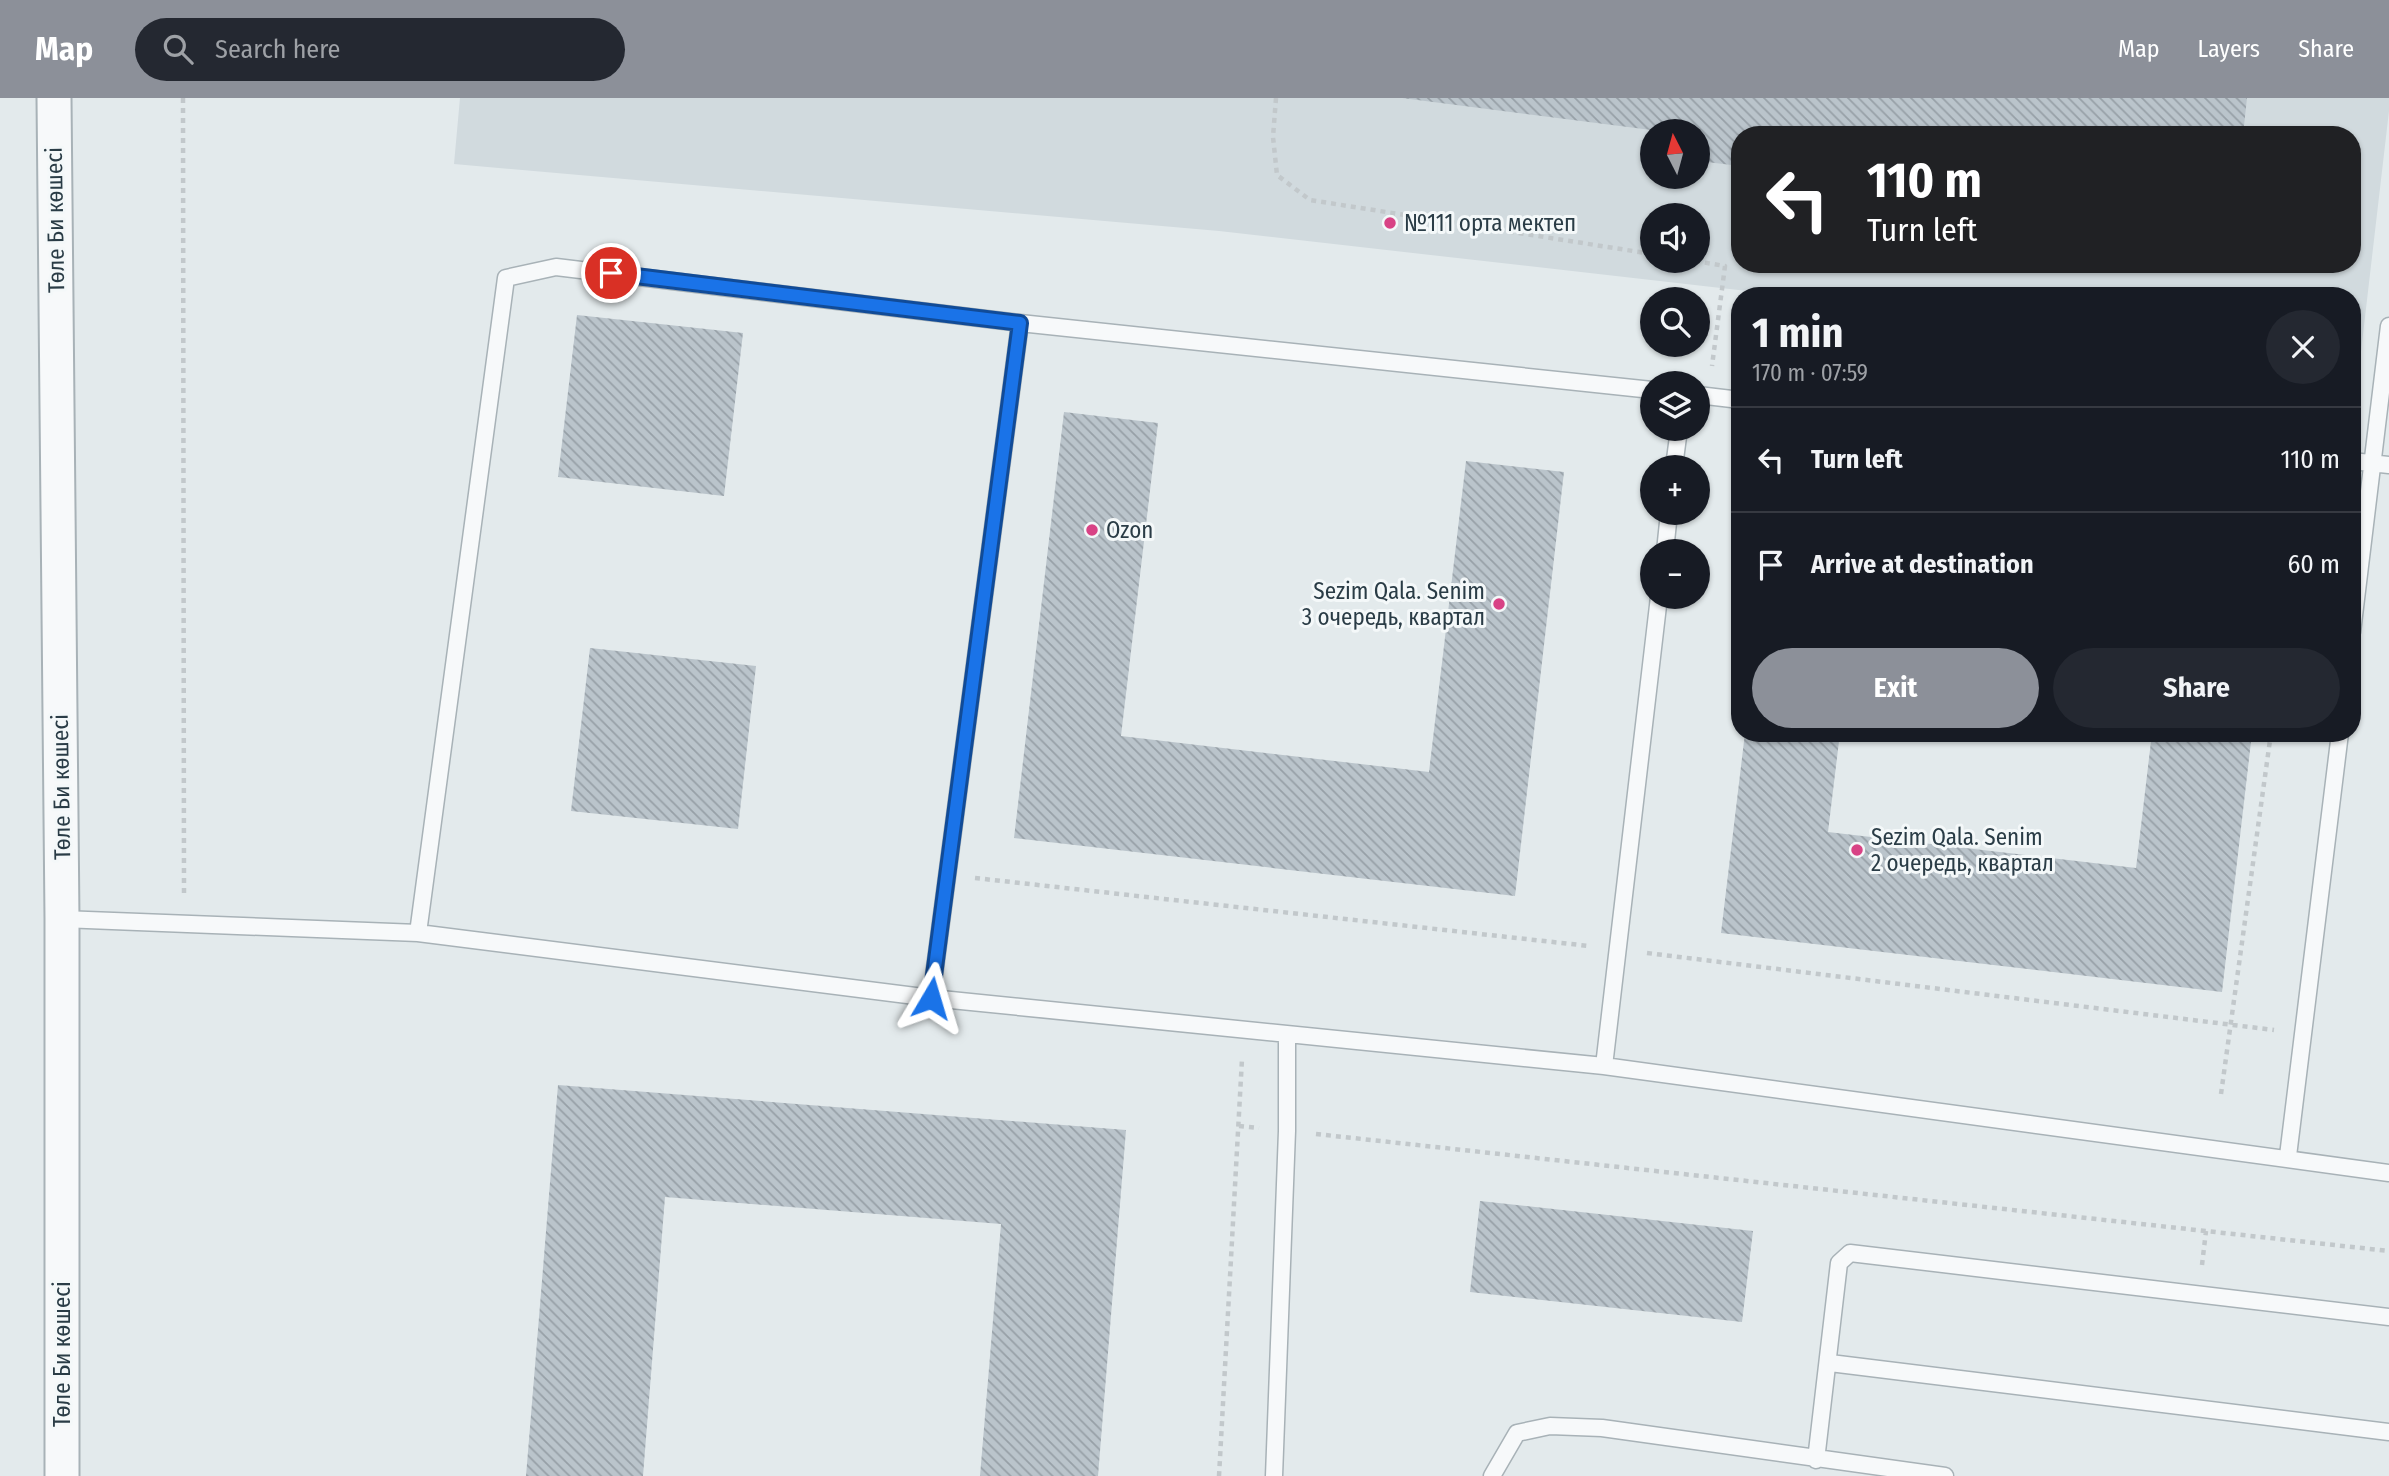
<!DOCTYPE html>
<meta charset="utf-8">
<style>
body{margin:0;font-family:"Fira Sans Condensed",sans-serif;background:#242831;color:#f1f3f6;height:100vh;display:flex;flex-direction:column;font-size:26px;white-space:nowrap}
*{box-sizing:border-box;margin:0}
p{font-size:23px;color:#9ea1a6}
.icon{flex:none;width:38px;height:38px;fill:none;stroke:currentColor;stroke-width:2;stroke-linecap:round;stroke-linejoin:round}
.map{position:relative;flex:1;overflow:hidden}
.drawer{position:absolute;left:1731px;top:189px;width:630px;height:455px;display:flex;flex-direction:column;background:#171b24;border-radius:28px;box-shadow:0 2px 5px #0004}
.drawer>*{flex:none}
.hud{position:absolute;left:1731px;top:28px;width:630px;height:147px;border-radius:28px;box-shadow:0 2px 5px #0004;background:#202124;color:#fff;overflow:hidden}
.needle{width:46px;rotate:354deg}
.controls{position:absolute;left:1640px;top:21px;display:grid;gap:14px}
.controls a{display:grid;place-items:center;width:70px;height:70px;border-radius:50%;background:#171b24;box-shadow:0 2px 5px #0004;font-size:35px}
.pin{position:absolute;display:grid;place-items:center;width:60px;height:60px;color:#fff;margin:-30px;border:4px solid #fff;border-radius:50%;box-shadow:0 2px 7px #0007}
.me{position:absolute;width:77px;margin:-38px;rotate:7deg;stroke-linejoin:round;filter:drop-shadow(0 0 5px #0008)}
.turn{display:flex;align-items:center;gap:24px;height:147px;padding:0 21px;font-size:32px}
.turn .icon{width:91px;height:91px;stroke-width:2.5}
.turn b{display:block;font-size:49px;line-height:60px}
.round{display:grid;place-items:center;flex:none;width:74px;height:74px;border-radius:37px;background:#242831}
.summary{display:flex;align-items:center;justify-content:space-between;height:119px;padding:0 21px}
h1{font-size:42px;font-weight:700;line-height:52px}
.action{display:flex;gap:14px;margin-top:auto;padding:14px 21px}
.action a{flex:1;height:80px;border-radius:42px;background:#8c9099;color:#fff;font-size:28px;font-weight:700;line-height:80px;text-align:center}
.action a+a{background:#242831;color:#f1f3f6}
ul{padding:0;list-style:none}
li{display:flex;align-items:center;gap:21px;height:105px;padding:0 21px;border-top:2px solid #363941}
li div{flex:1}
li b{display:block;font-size:26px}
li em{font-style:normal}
header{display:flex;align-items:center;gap:42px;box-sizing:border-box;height:98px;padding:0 35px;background:#8c9099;color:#fff}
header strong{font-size:33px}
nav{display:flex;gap:38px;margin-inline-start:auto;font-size:24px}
.search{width:490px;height:63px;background:#242831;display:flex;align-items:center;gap:18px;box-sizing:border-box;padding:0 24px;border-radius:38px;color:#9ea1a6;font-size:26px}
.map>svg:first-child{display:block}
.built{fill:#d1dade;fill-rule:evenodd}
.building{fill:url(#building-back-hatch)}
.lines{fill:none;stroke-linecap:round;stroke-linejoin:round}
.lane-casing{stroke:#a8b2b7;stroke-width:19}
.street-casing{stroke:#a8b2b7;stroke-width:37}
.path{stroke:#c2c8cb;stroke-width:4.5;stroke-dasharray:5 5;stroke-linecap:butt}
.lane{stroke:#f7f9fa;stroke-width:16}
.street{stroke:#f7f9fa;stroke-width:33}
.route-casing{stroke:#114b97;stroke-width:18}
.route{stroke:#1a73e8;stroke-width:12}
.poi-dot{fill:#d84285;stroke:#f4f8f9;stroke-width:2.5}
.labels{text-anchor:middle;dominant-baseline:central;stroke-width:6;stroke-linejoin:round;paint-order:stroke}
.street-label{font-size:23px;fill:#2a3c46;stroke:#f4f8f9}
.poi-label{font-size:23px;fill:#2a3c46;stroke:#f4f8f9;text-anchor:start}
</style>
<header>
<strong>Map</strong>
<div class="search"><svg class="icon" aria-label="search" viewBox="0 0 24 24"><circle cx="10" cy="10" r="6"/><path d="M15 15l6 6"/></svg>Search here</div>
<nav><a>Map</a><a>Layers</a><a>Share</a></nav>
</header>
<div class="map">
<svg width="2389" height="1378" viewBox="0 0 2389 1378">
<defs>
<pattern id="building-back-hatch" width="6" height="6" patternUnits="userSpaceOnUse" patternTransform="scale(1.75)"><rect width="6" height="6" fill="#bac4cb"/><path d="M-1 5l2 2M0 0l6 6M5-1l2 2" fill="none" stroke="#97a0a7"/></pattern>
</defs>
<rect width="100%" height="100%" fill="#e3eaec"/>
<path class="built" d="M 460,0 L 2389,0 L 2389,13 L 2360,262 L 2352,261 L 2352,198 L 1792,198 L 1219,133 L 454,66 ZM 1652,33 L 1698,33 L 1698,79 L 1652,79 ZM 1740,37 L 2352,37 L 2352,166 L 1740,166 ZM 1652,117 L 1698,117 L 1698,163 L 1652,163 Z"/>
<path class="building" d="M 1402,0 L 2247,0 L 2243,37 L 1740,37 L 1740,68 L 1698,63 L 1698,33 L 1659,33 Z
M 577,217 L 743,235 L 724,398 L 558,379 Z
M 1064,314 L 1158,325 L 1121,638 L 1429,674 L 1466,363 L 1564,374 L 1515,798 L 1014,740 Z
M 590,550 L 756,568 L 738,731 L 571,713 Z
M 1745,635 L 1840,635 L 1828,734 L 2136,770 L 2152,635 L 2252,635 L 2222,894 L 1721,835 Z
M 558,987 L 1126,1032 L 1098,1378 L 980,1378 L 1001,1126 L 665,1099 L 643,1378 L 526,1378 Z
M 1480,1103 L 1753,1133 L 1742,1224 L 1470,1194 Z"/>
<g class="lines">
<defs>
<path id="lane" d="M 1698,297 L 1740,302
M 2352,363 L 2389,367
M 1674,369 L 1679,331
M 1665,453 L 1669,415
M 2352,534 L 2389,228
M 62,821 L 418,835 L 931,900 L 1604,968 L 2389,1075
M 418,835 L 506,180 L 556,169 L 1020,225
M 931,900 L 1020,225 L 1652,292
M 1604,968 L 1659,499
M 2288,1058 L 2340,635
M 1830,1265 L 2389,1334
M 1816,1362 L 1839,1165 L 1850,1155 L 2389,1219
M 1274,1378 L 1287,1033 L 1287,936
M 1492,1378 L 1517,1335 L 1550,1328 L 1602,1330 L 1945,1378"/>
<path id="street" d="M 54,0 L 62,821 L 62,1378"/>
</defs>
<use href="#lane" class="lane-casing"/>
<use href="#street" class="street-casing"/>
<path class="path" d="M 183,0 L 184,796
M 1276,0 L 1273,39 L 1277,77 L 1310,102 L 1652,156
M 1695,163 L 1725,168 L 1712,268
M 975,780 L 1589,848
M 1647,855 L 2274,932
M 2221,996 L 2271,635
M 1239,1028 L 1259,1030
M 1316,1036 L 2389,1153
M 2202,1167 L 2206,1133
M 1219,1378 L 1242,961"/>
<use href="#lane" class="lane"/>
<use href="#street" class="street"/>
</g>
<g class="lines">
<defs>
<path id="route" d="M 611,175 L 1020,225 L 931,900"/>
</defs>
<use href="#route" class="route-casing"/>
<use href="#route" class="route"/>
</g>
<g class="poi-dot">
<circle cx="1390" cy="125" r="7"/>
<circle cx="1092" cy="432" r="7"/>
<circle cx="1499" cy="506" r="7"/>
<circle cx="1857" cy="752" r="7"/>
</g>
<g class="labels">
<g class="street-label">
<text transform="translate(55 122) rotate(-91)">Төле Би көшесі</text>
<text transform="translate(61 689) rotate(-91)">Төле Би көшесі</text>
<text transform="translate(62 1256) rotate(-90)">Төле Би көшесі</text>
</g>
<g class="poi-label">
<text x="1404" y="125">№111 орта мектеп</text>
<text x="1106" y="432">Ozon</text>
<text x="1485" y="493" text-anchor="end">Sezim Qala. Senim<tspan x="1485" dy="26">3 очередь, квартал</tspan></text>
<text x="1871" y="739">Sezim Qala. Senim<tspan x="1871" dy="26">2 очередь, квартал</tspan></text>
</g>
</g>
</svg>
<div class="controls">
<a><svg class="needle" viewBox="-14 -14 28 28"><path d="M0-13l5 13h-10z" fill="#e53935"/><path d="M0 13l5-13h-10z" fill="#9ea1a6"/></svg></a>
<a><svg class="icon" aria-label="sound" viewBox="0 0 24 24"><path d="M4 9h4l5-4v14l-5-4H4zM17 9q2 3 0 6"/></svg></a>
<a><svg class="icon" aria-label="search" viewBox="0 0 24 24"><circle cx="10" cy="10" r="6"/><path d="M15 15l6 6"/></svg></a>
<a><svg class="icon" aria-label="layers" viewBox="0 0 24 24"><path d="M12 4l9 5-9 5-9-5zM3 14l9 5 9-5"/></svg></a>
<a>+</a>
<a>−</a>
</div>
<div class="pin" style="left:611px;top:175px;background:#d93025"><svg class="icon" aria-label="arrive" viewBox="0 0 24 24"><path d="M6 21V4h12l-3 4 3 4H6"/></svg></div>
<svg class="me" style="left:931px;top:900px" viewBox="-20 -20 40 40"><path d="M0-17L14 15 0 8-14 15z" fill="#1a73e8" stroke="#fff" stroke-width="4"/></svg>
<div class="hud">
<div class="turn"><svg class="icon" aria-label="left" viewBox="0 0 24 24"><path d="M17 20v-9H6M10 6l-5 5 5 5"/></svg><div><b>110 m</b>Turn left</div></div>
</div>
<section class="drawer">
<div class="summary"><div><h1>1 min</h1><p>170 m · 07:59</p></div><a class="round"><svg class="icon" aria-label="close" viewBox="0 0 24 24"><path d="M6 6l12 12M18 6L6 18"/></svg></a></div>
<ul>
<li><svg class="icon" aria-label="left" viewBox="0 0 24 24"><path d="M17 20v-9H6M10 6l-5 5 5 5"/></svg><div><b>Turn left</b></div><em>110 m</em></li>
<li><svg class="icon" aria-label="arrive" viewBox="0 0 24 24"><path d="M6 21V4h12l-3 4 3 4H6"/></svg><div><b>Arrive at destination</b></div><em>60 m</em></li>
</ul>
<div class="action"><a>Exit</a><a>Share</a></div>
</section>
</div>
